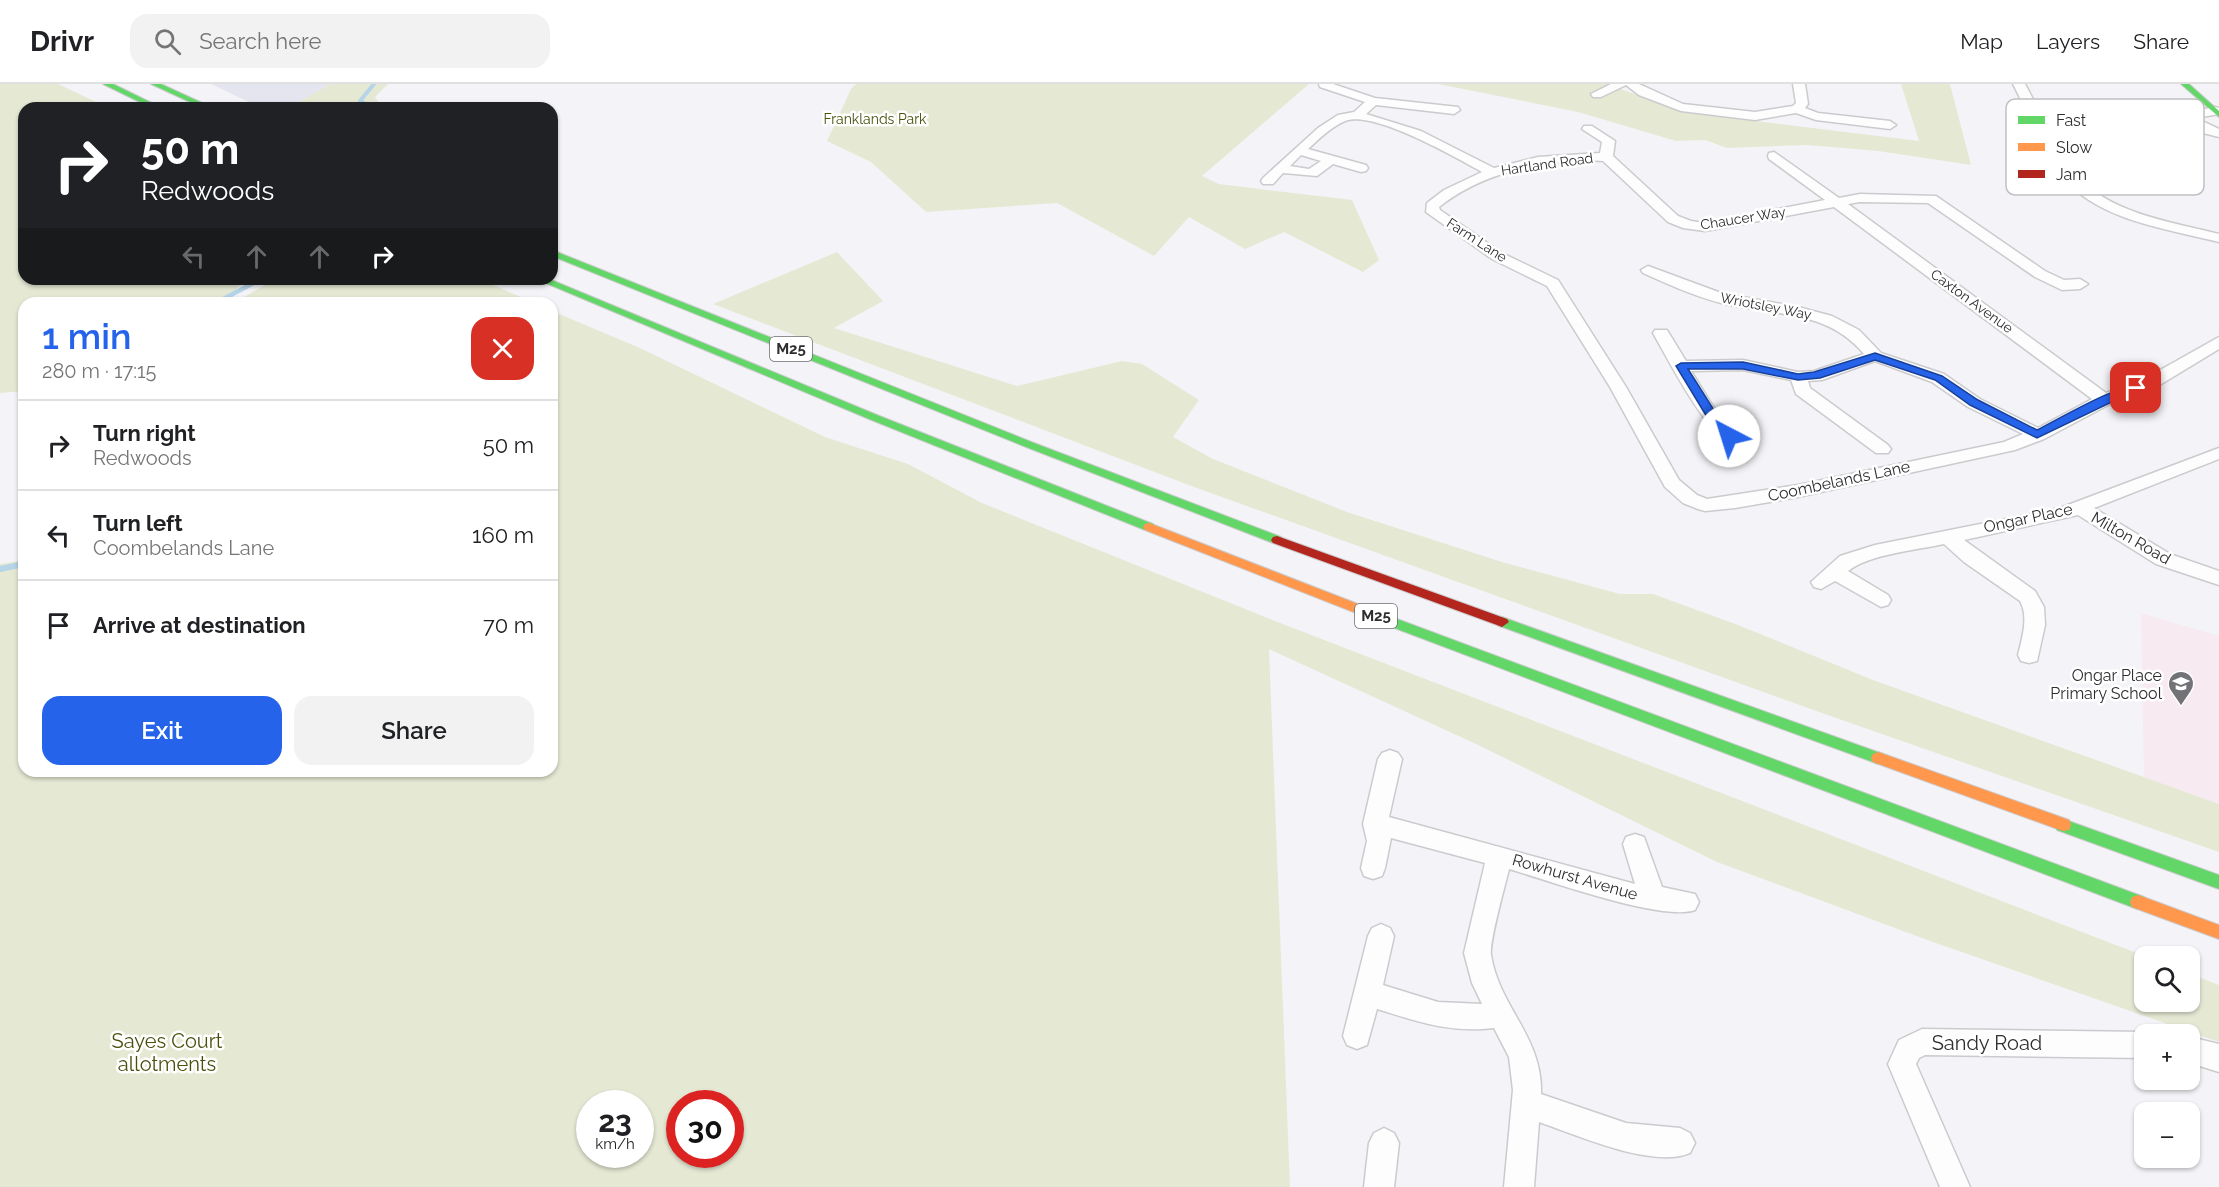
<!DOCTYPE html>
<meta charset="utf-8">
<style>
body{margin:0;font-family:Raleway,sans-serif;background:#f2f2f2;color:#202124;height:100vh;display:flex;flex-direction:column;font-size:22px;white-space:nowrap}
*{box-sizing:border-box;margin:0}
p{font-size:20px;color:#757577}
.icon{flex:none;width:33px;height:33px;fill:none;stroke:currentColor;stroke-width:2;stroke-linecap:round;stroke-linejoin:round}
.map{position:relative;flex:1;overflow:hidden}
.details{position:absolute;left:18px;top:213px;width:540px;height:480px;display:flex;flex-direction:column;background:#fff;border-radius:18px;box-shadow:0 2px 4px #0004}
.details>*{flex:none}
.guide{position:absolute;left:18px;top:18px;width:540px;height:183px;border-radius:18px;box-shadow:0 2px 4px #0004;background:#202124;color:#fff;overflow:hidden}
.buttons{position:absolute;left:2134px;top:862px;display:grid;gap:12px}
.buttons a{display:grid;place-items:center;width:66px;height:66px;border-radius:12px;background:#fff;box-shadow:0 2px 4px #0004;font-size:30px}
.speed{position:absolute;left:576px;top:1006px;display:flex;gap:12px;font-size:30px;font-weight:700;text-align:center}
.speed>*{display:grid;place-content:center;width:78px;height:78px;border-radius:50%;background:#fff;box-shadow:0 2px 4px #0004;line-height:1}
.speed small{font-size:15px;font-weight:400}
.speed .limit{border:9px solid #d22;background:#fff;color:#111}
.pin{position:absolute;display:grid;place-items:center;width:51px;height:51px;color:#fff;margin:-26px;border-radius:12px;box-shadow:0 3px 9px #0006}
.me{position:absolute;width:66px;margin:-33px;rotate:320deg;stroke-linejoin:round;filter:drop-shadow(0 0 4px #0008)}
.turn{display:flex;align-items:center;gap:21px;height:126px;padding:0 24px;font-size:27px}
.turn .icon{width:78px;height:78px;stroke-width:2.5}
.turn b{display:block;font-size:42px;line-height:51px}
.lanes{display:flex;align-items:center;height:57px;padding:0 24px;background:#0003;justify-content:center;gap:30px;direction:ltr}
.lanes .off{opacity:.35}
.round{display:grid;place-items:center;flex:none;width:63px;height:63px;border-radius:18px;background:#f2f2f2}
.summary{display:flex;align-items:center;justify-content:space-between;height:102px;padding:0 24px}
h1{font-size:36px;font-weight:600;line-height:45px;color:#2563eb}
.button{display:flex;gap:12px;margin-top:auto;padding:12px 24px}
.button a{flex:1;height:69px;border-radius:18px;background:#2563eb;color:#fff;font-size:24px;font-weight:600;line-height:69px;text-align:center}
.button a+a{background:#f2f2f2;color:#202124}
ul{padding:0;list-style:none}
li{display:flex;align-items:center;gap:18px;height:90px;padding:0 24px;border-top:2px solid #e0e0e0}
li div{flex:1}
li b{display:block;font-size:22px}
li em{font-style:normal}
header{display:flex;align-items:center;gap:36px;box-sizing:border-box;height:84px;padding:0 30px;background:#fff;border-bottom:2px solid #e0e0e0}
header strong{font-size:28px}
nav{display:flex;gap:33px;margin-inline-start:auto;font-size:21px}
.search{width:420px;height:54px;background:#f2f2f2;display:flex;align-items:center;gap:15px;box-sizing:border-box;padding:0 21px;border-radius:18px;color:#757577;font-size:22px}
.map>svg:first-child{display:block}
.built{fill:#e5e5ef}
.education{fill:#f7eaf0}
.green{fill:#e5e9d4;fill-rule:evenodd}
.lines{fill:none;stroke-linecap:round;stroke-linejoin:round}
.stream-far2{stroke:#b6d4e7;stroke-width:4}
.stream-far1{stroke:#b6d4e7;stroke-width:4.5}
.stream{stroke:#b6d4e7;stroke-width:6}
.street-casing{stroke:#cbcbce;stroke-width:3}
.fast-casing{stroke:#cbcbce;stroke-width:2}
.slow-casing{stroke:#cbcbce;stroke-width:2}
.jam-casing{stroke:#cbcbce;stroke-width:2}
.street{fill:#fdfdfe;fill-rule:evenodd}
.fast{fill:#63d668;fill-rule:evenodd}
.slow{fill:#ff974d;fill-rule:evenodd}
.jam{fill:#b3261e;fill-rule:evenodd}
.route{fill:#2563eb;stroke:#184099;stroke-width:1.5}
.labels{text-anchor:middle;dominant-baseline:central;stroke-width:5;stroke-linejoin:round;paint-order:stroke}
.far-park-label{font-size:14px;fill:#4b510d;stroke:#fff}
.far-street-label{font-size:14px;fill:#2e2e31;stroke:#fff}
.shield{fill:#fff;stroke:#6d6d6f;stroke-width:1.5}
.shield-label{font-size:15px;font-weight:bold;fill:#2e2e31}
.street-label{font-size:16px;fill:#2e2e31;stroke:#fff}
.poi-label{font-size:16px;fill:#2e2e31;stroke:#fff;text-anchor:end}
.near-park-label{font-size:20px;fill:#4b510d;stroke:#fff}
.near-street-label{font-size:20px;fill:#2e2e31;stroke:#fff}
.key{fill:#fff;stroke:#c0c0c1;stroke-width:1.5}
.key-label{font-size:16px;fill:#2e2e31}
</style>
<header>
<strong>Drivr</strong>
<div class="search"><svg class="icon" aria-label="search" viewBox="0 0 24 24"><circle cx="10" cy="10" r="6"/><path d="M15 15l6 6"/></svg>Search here</div>
<nav><a>Map</a><a>Layers</a><a>Share</a></nav>
</header>
<div class="map">
<svg width="2219" height="1103" viewBox="0 0 2219 1103">
<rect width="100%" height="100%" fill="#f4f4f8"/>
<path class="built" d="M 211,0 L 330,0 L 289,24 L 261,24 Z"/>
<path class="education" d="M 2141,529 L 2219,552 L 2219,720 L 2144,695 Z"/>
<path class="green" d="M 0,0 L 58,0 L 109,24 L 24,24 L 24,195 L 251,195 L 242,199 L 232,210 L 212,219 L 24,219 L 24,307 L 0,309 Z
M 330,0 L 388,0 L 375,13 L 382,24 L 289,24 Z
M 856,0 L 1309,0 L 1202,92 L 1219,100 L 1352,116 L 1379,176 L 1363,188 L 1284,148 L 1245,165 L 1189,133 L 1154,172 L 1057,119 L 926,128 L 871,78 L 827,57 L 851,5 Z
M 1438,0 L 1606,0 L 1689,29 L 1919,57 L 1901,0 L 1950,0 L 1971,81 L 1878,67 L 1807,61 L 1727,64 L 1705,56 L 1676,57 L 1578,28 Z
M 837,168 L 883,217 L 834,244 L 1017,302 L 1122,277 L 1142,280 L 1199,316 L 1173,353 L 1213,375 L 1347,428 L 1502,478 L 1620,510 L 1653,510 L 1738,541 L 1873,596 L 2219,720 L 2219,768 L 1822,629 L 1194,403 L 713,220 Z
M 275,195 L 479,195 L 535,219 L 234,219 Z
M 552,227 L 640,264 L 825,353 L 908,380 L 982,419 L 1275,537 L 2147,873 L 2145,873 L 2145,918 L 2190,918 L 2190,890 L 2219,901 L 2219,958 L 1930,857 L 1717,778 L 1476,660 L 1269,565 L 1290,1103 L 0,1103 L 0,480 L 24,476 L 24,687 L 552,687 ZM 590,1020 L 640,1020 L 640,1071 L 590,1071 ZM 680,1020 L 730,1020 L 730,1071 L 680,1071 Z"/>
<g class="lines">
<path class="stream-far2" d="M 373,24 L 360,17 L 374,0"/>
<path class="stream-far1" d="M 216,219 L 261,195"/>
<path class="stream" d="M 0,485 L 24,480"/>
<defs>
<path id="street" d="M 1319,0 L 1333,0 L 1375,14 L 1458,23 L 1460,26 L 1454,30 L 1376,21 L 1366,30 L 1421,47 L 1494,84 L 1538,73 L 1600,69 L 1602,58 L 1582,45 L 1584,42 L 1592,42 L 1615,57 L 1613,72 L 1678,132 L 1691,137 L 1705,139 L 1825,116 L 1769,75 L 1768,72 L 1769,69 L 1774,68 L 1839,114 L 1860,110 L 1936,112 L 2045,187 L 2064,196 L 2080,195 L 2088,200 L 2080,205 L 2062,206 L 2035,193 L 1928,119 L 1860,118 L 1848,120 L 2106,309 L 2146,294 L 2219,253 L 2219,265 L 2158,302 L 2110,320 L 2044,355 L 2015,366 L 1798,413 L 1735,424 L 1705,427 L 1698,425 L 1683,419 L 1665,403 L 1610,303 L 1547,202 L 1492,175 L 1426,128 L 1427,119 L 1444,106 L 1482,88 C 1455,73 1373,26 1345,37 C 1331,43 1319,55 1308,65 L 1366,81 L 1368,84 L 1366,87 L 1361,88 L 1333,80 L 1317,92 L 1283,89 L 1273,100 L 1263,100 L 1261,97 L 1263,94 L 1318,44 L 1338,31 L 1354,28 L 1365,18 L 1320,3 ZM 1301,71 L 1321,77 L 1309,85 L 1290,82 ZM 1585,76 L 1603,77 L 1668,138 L 1683,144 L 1705,147 L 1834,123 L 2092,315 L 2038,344 L 1980,315 L 1944,290 L 1881,269 L 1859,246 L 1832,232 L 1798,223 L 1721,209 L 1648,182 L 1641,186 L 1643,189 C 1670,201 1696,213 1725,220 C 1777,232 1827,226 1864,270 L 1814,287 L 1798,288 L 1743,276 L 1686,277 L 1667,246 L 1655,246 L 1653,249 C 1668,275 1705,348 1731,360 C 1739,364 1745,362 1753,360 L 1756,356 L 1753,352 C 1749,351 1744,352 1740,351 C 1723,344 1701,302 1691,287 L 1743,286 L 1791,296 L 1796,310 L 1876,369 L 1888,369 L 1891,365 L 1888,361 L 1810,304 L 1808,297 L 1822,296 L 1875,277 L 1932,298 L 1968,323 L 2023,350 L 2004,358 L 1798,401 L 1707,415 L 1697,411 L 1679,396 L 1626,303 L 1558,196 L 1502,169 L 1440,126 L 1439,123 C 1481,90 1532,79 1585,76 Z
M 1611,0 L 1639,0 L 1683,20 L 1755,28 L 1793,22 L 1796,19 L 1793,0 L 1805,0 L 1808,20 L 1805,24 L 1818,29 L 1890,37 L 1896,41 L 1890,45 L 1816,36 L 1796,29 L 1755,36 L 1681,27 L 1639,11 L 1626,1 L 1601,13 L 1593,13 L 1591,10 Z
M 2013,0 L 2025,0 C 2041,29 2053,62 2074,88 C 2106,129 2171,138 2219,150 L 2219,158 C 2172,146 2110,138 2073,104 C 2045,77 2031,34 2013,0 Z
M 2215,23 L 2219,24 L 2219,30 L 2196,34 L 2219,45 L 2219,53 L 2203,49 L 2184,36 L 2185,29 Z
M 2219,364 L 2219,375 L 2094,424 L 2170,470 L 2219,487 L 2219,501 L 2156,480 L 2078,431 L 1964,456 L 2035,507 L 2044,523 L 2045,541 L 2037,577 L 2029,579 L 2021,577 L 2018,571 C 2022,554 2029,533 2020,517 L 1964,478 L 1944,460 C 1917,466 1869,470 1848,487 L 1888,511 L 1891,516 L 1888,521 L 1881,523 L 1835,497 L 1821,505 L 1814,503 L 1811,498 L 1840,472 L 1875,461 L 2060,424 Z
M 1390,666 L 1398,669 L 1402,675 L 1389,733 L 1635,800 L 1623,760 L 1626,753 L 1635,750 L 1644,753 L 1662,803 L 1695,810 L 1699,818 L 1695,826 C 1662,838 1547,796 1509,785 C 1505,802 1489,858 1491,871 C 1499,923 1543,953 1541,1010 L 1626,1039 L 1680,1044 L 1690,1049 L 1695,1059 L 1690,1069 C 1652,1085 1577,1051 1539,1038 L 1534,1103 L 1504,1103 L 1513,1006 L 1509,973 L 1494,944 C 1448,949 1420,938 1377,925 L 1367,961 L 1357,965 L 1347,961 L 1343,952 L 1368,852 L 1372,844 L 1381,840 L 1390,844 L 1394,852 L 1383,901 L 1438,918 L 1482,920 L 1472,899 L 1464,869 L 1485,779 L 1391,754 L 1385,784 L 1382,792 L 1373,795 L 1364,792 L 1361,784 L 1367,757 L 1363,740 L 1378,675 L 1382,669 Z
M 1922,945 L 2145,948 L 2153,951 L 2145,951 L 2145,974 L 1925,971 L 1919,974 L 1916,980 L 1970,1103 L 1940,1103 L 1888,980 L 1899,956 Z
M 2190,953 L 2219,960 L 2219,988 L 2190,979 Z
M 1384,1044 L 1394,1049 L 1399,1059 L 1394,1103 L 1364,1103 L 1369,1059 L 1374,1049 Z"/>
<path id="fast" d="M 103,0 L 113,0 L 162,24 L 152,24 Z
M 151,0 L 161,0 L 213,24 L 203,24 Z
M 2181,0 L 2189,0 L 2219,27 L 2219,33 Z
M 552,166 L 1034,359 L 1281,453 L 1283,456 L 1281,459 L 1273,459 L 1026,363 L 552,172 Z
M 536,195 L 549,195 L 877,331 L 1153,440 L 1155,443 L 1153,446 L 1145,446 L 869,335 Z
M 1389,532 L 2144,813 L 2146,818 L 2144,823 L 2138,825 L 2132,823 L 1384,540 L 1382,537 Z
M 1502,533 L 1883,670 L 1885,674 L 1883,678 L 1878,680 L 1873,678 L 1497,541 L 1495,538 L 1497,535 Z
M 2063,735 L 2219,791 L 2219,805 L 2057,746 L 2055,741 L 2057,736 Z"/>
<path id="slow" d="M 1149,439 L 1394,534 L 1396,537 L 1394,540 L 1384,540 L 1145,446 L 1143,443 L 1145,440 Z
M 1878,668 L 2069,736 L 2071,741 L 2069,746 L 2063,747 L 1873,678 L 1871,674 L 1873,670 Z
M 2138,811 L 2219,841 L 2219,855 L 2132,823 L 2130,818 L 2132,813 Z"/>
<path id="jam" d="M 1277,452 L 1507,535 L 1509,538 L 1502,543 L 1497,541 L 1273,459 L 1271,456 L 1273,453 Z"/>
</defs>
<use href="#street" class="street-casing"/>
<use href="#fast" class="fast-casing"/>
<use href="#slow" class="slow-casing"/>
<use href="#jam" class="jam-casing"/>
<use href="#street" class="street"/>
<use href="#fast" class="fast"/>
<use href="#slow" class="slow"/>
<use href="#jam" class="jam"/>
</g>
<path class="route" d="M 1875,269 L 1942,292 L 1978,316 L 2037,346 C 2057,336 2121,298 2140,302 L 2141,304 L 2037,354 L 1970,321 L 1935,296 L 1875,276 L 1820,294 L 1798,296 L 1743,285 L 1688,285 L 1717,331 L 1735,352 L 1729,356 L 1725,354 L 1707,333 L 1676,282 L 1681,279 L 1743,278 L 1798,290 L 1814,288 Z"/>
<defs>
<symbol id="school-pin" viewBox="-11 -11 22 30"><path d="M0 17L-7.5 6A9.5 9.5 0 1 1 7.5 6Z" fill="#737377" stroke="#fff"/><path d="M0-5L7-2L0 1L-7-2ZM-4 1L0 2.5L4 1V4Q0 6-4 4Z" fill="#fff"/></symbol>
</defs>
<g fill-rule="evenodd">
<use href="#school-pin" x="2166" y="585" width="30" height="40"/>
</g>
<g class="labels">
<g class="far-park-label">
<text x="875" y="35">Franklands Park</text>
</g>
<g class="far-street-label">
<text transform="translate(1547 80) rotate(-8)">Hartland Road</text>
<text transform="translate(1743 134) rotate(-9)">Chaucer Way</text>
<text transform="translate(1477 156) rotate(33)">Farm Lane</text>
<text transform="translate(1972 217) rotate(36)">Caxton Avenue</text>
<text transform="translate(1766 222) rotate(11)">Wriotsley Way</text>
</g>
<g class="shield">
<rect x="770" y="253" width="42" height="24" rx="4.5"/>
<rect x="1355" y="520" width="42" height="24" rx="4.5"/>
</g>
<g class="shield-label">
<text x="791" y="265">M25</text>
<text x="1376" y="532">M25</text>
</g>
<g class="street-label">
<text transform="translate(1839 397) rotate(-12)">Coombelands Lane</text>
<text transform="translate(2028 434) rotate(-12)">Ongar Place</text>
<text transform="translate(2131 454) rotate(30)">Milton Road</text>
<text transform="translate(1575 793) rotate(16)">Rowhurst Avenue</text>
</g>
<g class="poi-label">
<text x="2162" y="591">Ongar Place<tspan x="2162" dy="18">Primary School</tspan></text>
</g>
<g class="near-park-label">
<text x="167" y="957">Sayes Court<tspan x="167" dy="23">allotments</tspan></text>
</g>
<g class="near-street-label">
<text x="1987" y="959">Sandy Road</text>
</g>
</g>
<rect x="2006" y="15" width="198" height="96" rx="9" class="key"/>
<rect x="2018" y="32" width="27" height="8" fill="#63d668"/>
<rect x="2018" y="59" width="27" height="8" fill="#ff974d"/>
<rect x="2018" y="86" width="27" height="8" fill="#b3261e"/>
<g class="key-label">
<text x="2056" y="42">Fast</text>
<text x="2056" y="69">Slow</text>
<text x="2056" y="96">Jam</text>
</g>
</svg>
<div class="buttons">
<a><svg class="icon" aria-label="search" viewBox="0 0 24 24"><circle cx="10" cy="10" r="6"/><path d="M15 15l6 6"/></svg></a>
<a>+</a>
<a>−</a>
</div>
<div class="speed"><div>23<small>km/h</small></div><div class="limit">30</div></div>
<div class="pin" style="left:2136px;top:304px;background:#d93025"><svg class="icon" aria-label="arrive" viewBox="0 0 24 24"><path d="M6 21V4h12l-3 4 3 4H6"/></svg></div>
<svg class="me" style="left:1729px;top:352px" viewBox="-20 -20 40 40"><circle r="19" fill="#fff"/><path d="M0-13L10 11 0 6-10 11z" fill="#2563eb"/></svg>
<div class="guide">
<div class="turn"><svg class="icon" aria-label="right" viewBox="0 0 24 24"><path d="M7 20v-9h11M14 6l5 5-5 5"/></svg><div><b>50 m</b>Redwoods</div></div>
<div class="lanes"><svg class="icon off" aria-label="left" viewBox="0 0 24 24"><path d="M17 20v-9H6M10 6l-5 5 5 5"/></svg><svg class="icon off" aria-label="ahead" viewBox="0 0 24 24"><path d="M12 20V5M6 11l6-6 6 6"/></svg><svg class="icon off" aria-label="ahead" viewBox="0 0 24 24"><path d="M12 20V5M6 11l6-6 6 6"/></svg><svg class="icon" aria-label="right" viewBox="0 0 24 24"><path d="M7 20v-9h11M14 6l5 5-5 5"/></svg></div>
</div>
<section class="details">
<div class="summary"><div><h1>1 min</h1><p>280 m · 17:15</p></div><a class="round" style="background:#d93025;color:#fff"><svg class="icon" aria-label="close" viewBox="0 0 24 24"><path d="M6 6l12 12M18 6L6 18"/></svg></a></div>
<ul>
<li><svg class="icon" aria-label="right" viewBox="0 0 24 24"><path d="M7 20v-9h11M14 6l5 5-5 5"/></svg><div><b>Turn right</b><p>Redwoods</p></div><em>50 m</em></li>
<li><svg class="icon" aria-label="left" viewBox="0 0 24 24"><path d="M17 20v-9H6M10 6l-5 5 5 5"/></svg><div><b>Turn left</b><p>Coombelands Lane</p></div><em>160 m</em></li>
<li><svg class="icon" aria-label="arrive" viewBox="0 0 24 24"><path d="M6 21V4h12l-3 4 3 4H6"/></svg><div><b>Arrive at destination</b></div><em>70 m</em></li>
</ul>
<div class="button"><a>Exit</a><a>Share</a></div>
</section>
</div>
